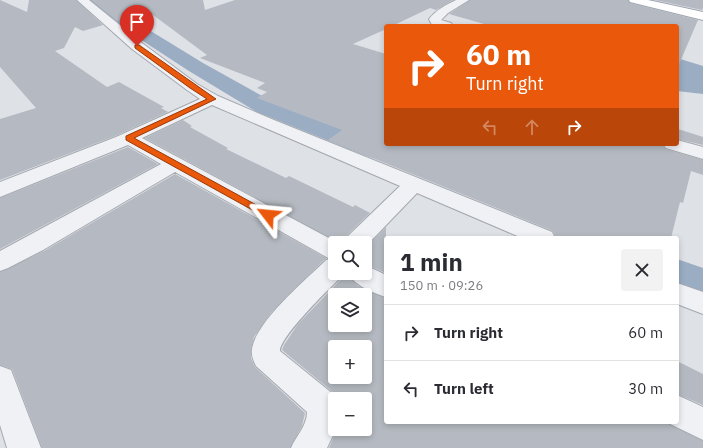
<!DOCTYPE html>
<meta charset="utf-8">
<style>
body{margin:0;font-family:"IBM Plex Sans",sans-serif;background:#f2f2f3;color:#2b2b33;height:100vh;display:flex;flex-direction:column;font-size:15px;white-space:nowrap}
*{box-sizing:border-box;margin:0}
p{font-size:13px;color:#7c7c81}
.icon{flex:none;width:22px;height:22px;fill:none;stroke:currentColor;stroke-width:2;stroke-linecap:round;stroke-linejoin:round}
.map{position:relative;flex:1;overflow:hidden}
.sheet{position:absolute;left:384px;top:236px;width:295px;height:188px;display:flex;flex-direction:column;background:#fff;border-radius:4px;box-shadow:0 2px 6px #0003}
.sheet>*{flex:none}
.guide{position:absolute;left:384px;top:24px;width:295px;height:122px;border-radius:4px;box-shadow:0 2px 6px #0003;background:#ea580c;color:#fff;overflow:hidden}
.tools{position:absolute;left:328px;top:236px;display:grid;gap:8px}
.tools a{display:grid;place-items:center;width:44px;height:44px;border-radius:4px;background:#fff;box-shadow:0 2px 6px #0003;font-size:20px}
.pin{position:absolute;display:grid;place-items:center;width:34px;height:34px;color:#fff;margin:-41px -17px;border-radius:50% 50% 50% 0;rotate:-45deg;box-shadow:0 0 4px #0007}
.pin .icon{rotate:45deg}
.me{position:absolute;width:44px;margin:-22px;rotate:299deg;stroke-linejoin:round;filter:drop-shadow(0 0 3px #0008)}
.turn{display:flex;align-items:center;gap:14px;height:84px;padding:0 16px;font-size:18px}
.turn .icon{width:52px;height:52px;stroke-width:2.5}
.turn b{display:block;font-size:28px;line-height:34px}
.lanes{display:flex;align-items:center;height:38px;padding:0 16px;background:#0003;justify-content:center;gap:20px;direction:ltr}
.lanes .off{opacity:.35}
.round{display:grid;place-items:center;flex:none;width:42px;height:42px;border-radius:4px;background:#f2f2f3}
.overview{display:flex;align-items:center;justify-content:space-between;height:68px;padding:0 16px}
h1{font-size:24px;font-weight:800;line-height:30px}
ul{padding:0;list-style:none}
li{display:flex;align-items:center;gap:12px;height:56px;padding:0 16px;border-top:1px solid #e1e1e2}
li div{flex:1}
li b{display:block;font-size:15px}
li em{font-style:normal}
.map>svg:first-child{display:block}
.water{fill:#9badc3}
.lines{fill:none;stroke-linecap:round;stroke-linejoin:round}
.canal{fill:#9badc3;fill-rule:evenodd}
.building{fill:#b5bac2;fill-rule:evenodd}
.minor-casing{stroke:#a4a8af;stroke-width:2}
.major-casing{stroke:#9ea5b1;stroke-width:2}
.minor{fill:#f0f1f5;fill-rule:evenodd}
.major{fill:#fff;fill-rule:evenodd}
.route{fill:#ea580c;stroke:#983908}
</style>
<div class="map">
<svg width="703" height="448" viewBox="0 0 703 448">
<rect width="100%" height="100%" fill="#dee1e6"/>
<path class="water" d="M 677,58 L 703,66 L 703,94 L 677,91 Z"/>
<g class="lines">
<path class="canal" d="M 90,0 L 106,0 L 118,11 L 203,63 L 273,102 L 382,145 L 386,150 L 382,155 L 373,158 L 364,155 L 257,112 L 189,71 L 106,17 Z
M 677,259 L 703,268 L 703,296 L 677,286 Z"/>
</g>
<path class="building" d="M 0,0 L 27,12 L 29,0 L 76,0 L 103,25 L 83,31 L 75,27 L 64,48 L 55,51 L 107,87 L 119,82 L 164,107 L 161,108 L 168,112 L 115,136 L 0,180 L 0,119 L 36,108 L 0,67 Z
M 91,0 L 203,0 L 205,10 L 235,0 L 453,0 L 436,10 L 430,8 L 392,26 L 386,26 L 386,29 L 353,44 L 386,54 L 386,144 L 662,144 L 666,149 L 703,160 L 703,175 L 691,171 L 683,203 L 680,202 L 671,238 L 556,238 L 553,231 L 328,140 L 342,130 L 257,98 L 267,92 L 257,88 L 265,83 L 200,58 L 207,55 L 149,12 L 117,21 Z
M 470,0 L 628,0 L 630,3 L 698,20 L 677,69 L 677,26 L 491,26 L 449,14 Z
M 655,0 L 703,0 L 703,8 L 702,10 Z
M 183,120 L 192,126 L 190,127 L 228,148 L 226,149 L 286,178 L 289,176 L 353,207 L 355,205 L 370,213 L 346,236 L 343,243 L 339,243 L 145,138 Z
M 678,129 L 703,137 L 703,145 L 677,139 Z
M 128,147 L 158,164 L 0,249 L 0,198 Z
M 175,174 L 326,258 L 271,313 L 254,337 L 251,349 L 251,358 L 255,367 L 305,413 L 302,426 L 290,448 L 42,448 L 12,369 L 0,365 L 0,272 L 44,251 Z
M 386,227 L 386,273 L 365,264 L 365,248 Z
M 345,273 L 347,273 L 350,278 L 358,286 L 386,298 L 386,422 L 665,422 L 703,441 L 703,448 L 329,448 L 337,429 L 365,429 L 365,399 L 336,399 L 334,393 L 282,350 L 284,345 L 298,324 L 345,275 ZM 335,295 L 365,295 L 365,325 L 335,325 ZM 335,347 L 365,347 L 365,377 L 335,377 Z
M 677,361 L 703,374 L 703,405 L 677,394 Z"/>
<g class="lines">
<defs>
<path id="minor" d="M 77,0 L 89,0 L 142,43 L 197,84 L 218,96 L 274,120 L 552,232 L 555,238 L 522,238 L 417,193 L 365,247 L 365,243 L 344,243 L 347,237 L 400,186 L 212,105 L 142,138 L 338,243 L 335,243 L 335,273 L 344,274 C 331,287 280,336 280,351 L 333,394 L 335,399 L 336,429 L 327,448 L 291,448 C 296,436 307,426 307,412 L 256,366 C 253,360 251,355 252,349 C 256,321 306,280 326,260 L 330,259 L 175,172 L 43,250 L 8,268 L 0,271 L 0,251 L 161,164 L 128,145 L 0,197 L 0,182 L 116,137 L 200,99 L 187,90 L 132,49 Z
M 456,0 L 469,0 L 448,13 L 441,20 L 451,23 L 453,26 L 432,25 L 429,19 C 436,10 446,5 456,0 Z
M 677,140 L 703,147 L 703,159 L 666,148 L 663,144 L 677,144 Z
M 365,265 L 386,275 L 386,297 C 373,293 354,285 348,273 L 365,273 Z
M 677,283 L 703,292 L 703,314 L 677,304 Z
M 0,366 L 11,370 L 41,448 L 7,448 L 0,425 Z
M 677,395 L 703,407 L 703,440 L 666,422 L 677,422 Z"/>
<path id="major" d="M 629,0 L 648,0 L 703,12 L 703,20 L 630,2 Z"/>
</defs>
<use href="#minor" class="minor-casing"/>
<use href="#major" class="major-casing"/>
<use href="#minor" class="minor"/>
<use href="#major" class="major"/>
</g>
<path class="route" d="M 135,45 L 139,45 L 216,99 L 134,138 L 271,213 L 272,215 L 271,217 L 265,217 L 126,140 L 126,136 L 207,99 L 190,88 L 135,48 Z"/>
</svg>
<div class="tools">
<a><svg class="icon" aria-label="search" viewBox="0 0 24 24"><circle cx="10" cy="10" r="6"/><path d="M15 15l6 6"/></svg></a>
<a><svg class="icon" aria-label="layers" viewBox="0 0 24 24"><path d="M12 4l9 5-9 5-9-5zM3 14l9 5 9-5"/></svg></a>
<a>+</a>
<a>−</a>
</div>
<div class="pin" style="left:137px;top:46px;background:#d93025"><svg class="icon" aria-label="arrive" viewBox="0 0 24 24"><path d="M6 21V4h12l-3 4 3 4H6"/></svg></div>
<svg class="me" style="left:268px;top:215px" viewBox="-20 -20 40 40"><path d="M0-17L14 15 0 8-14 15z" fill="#ea580c" stroke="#fff" stroke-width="4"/></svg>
<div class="guide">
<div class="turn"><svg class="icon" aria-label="right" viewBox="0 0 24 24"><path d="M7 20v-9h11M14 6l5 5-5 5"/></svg><div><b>60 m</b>Turn right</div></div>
<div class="lanes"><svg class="icon off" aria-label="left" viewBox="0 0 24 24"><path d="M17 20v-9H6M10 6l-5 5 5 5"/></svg><svg class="icon off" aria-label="ahead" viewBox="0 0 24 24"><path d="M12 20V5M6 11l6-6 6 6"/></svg><svg class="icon" aria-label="right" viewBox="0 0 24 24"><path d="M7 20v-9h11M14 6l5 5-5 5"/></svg></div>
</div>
<section class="sheet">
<div class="overview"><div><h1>1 min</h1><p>150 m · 09:26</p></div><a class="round"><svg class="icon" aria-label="close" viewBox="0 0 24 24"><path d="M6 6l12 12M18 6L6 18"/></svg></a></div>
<ul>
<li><svg class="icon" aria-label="right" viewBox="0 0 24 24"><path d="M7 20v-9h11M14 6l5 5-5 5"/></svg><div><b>Turn right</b></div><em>60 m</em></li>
<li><svg class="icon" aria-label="left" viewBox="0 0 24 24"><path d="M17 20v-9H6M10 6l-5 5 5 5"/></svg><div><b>Turn left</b></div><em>30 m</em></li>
</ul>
</section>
</div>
